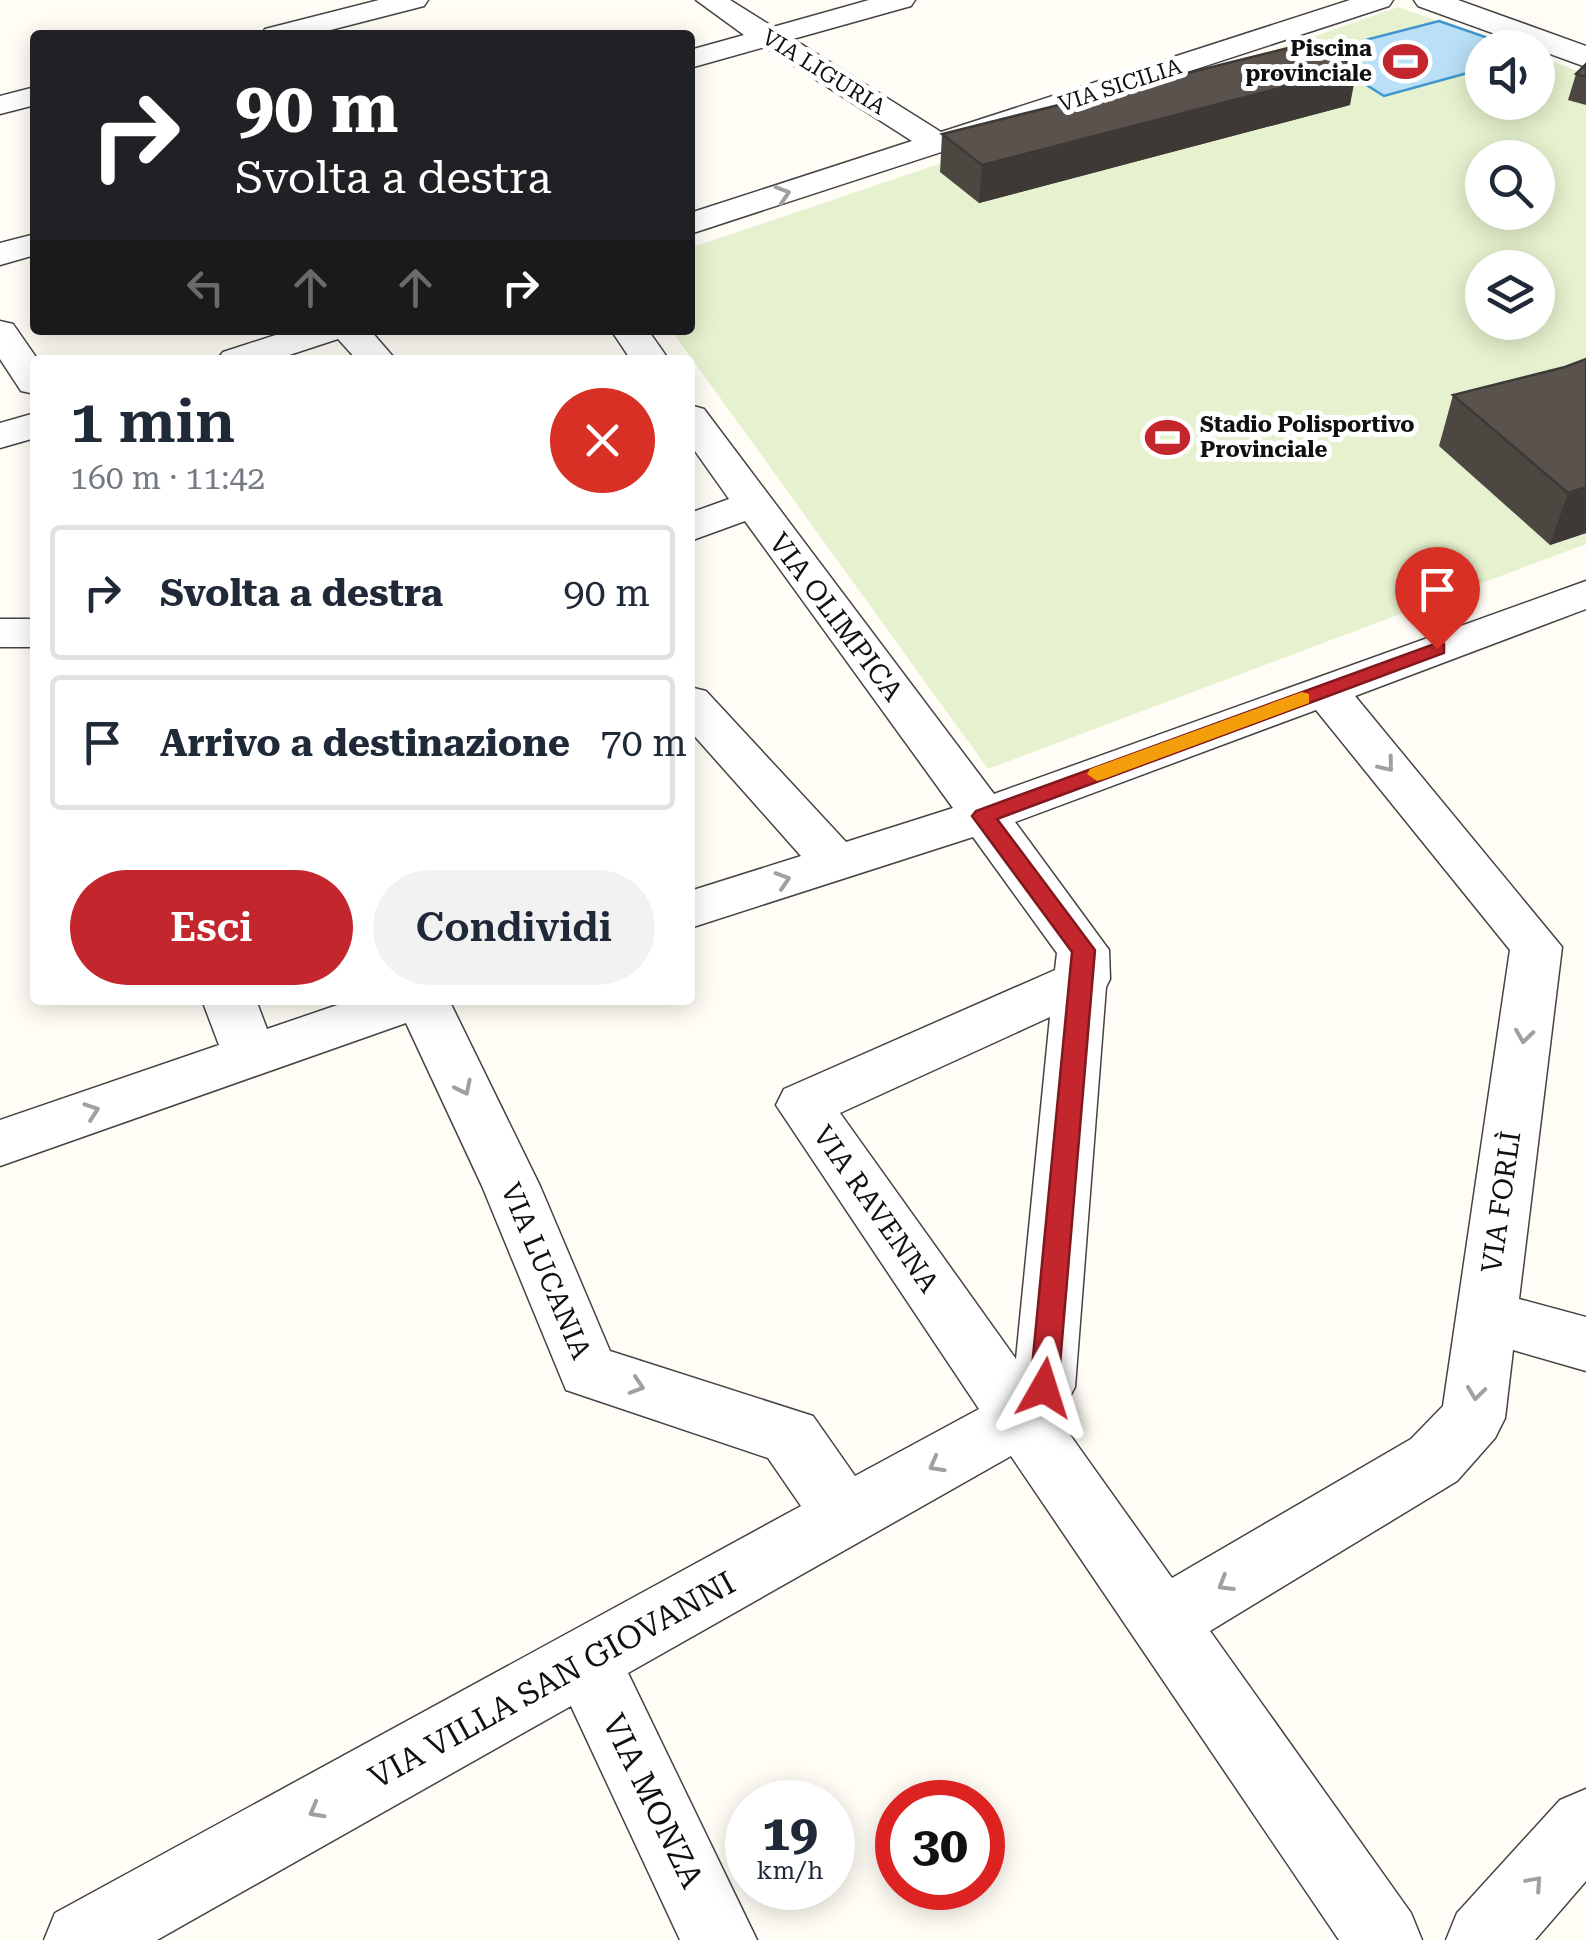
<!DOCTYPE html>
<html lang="it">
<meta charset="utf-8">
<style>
body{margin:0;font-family:"Roboto Serif",serif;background:#f2f2f3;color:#1f2937;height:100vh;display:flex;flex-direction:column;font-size:38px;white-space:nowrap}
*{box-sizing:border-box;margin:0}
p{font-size:32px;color:#747a83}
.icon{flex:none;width:55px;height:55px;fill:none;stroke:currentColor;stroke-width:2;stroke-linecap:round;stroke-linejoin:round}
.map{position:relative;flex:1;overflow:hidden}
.panel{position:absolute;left:30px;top:355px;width:665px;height:650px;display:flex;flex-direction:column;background:#fff;border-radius:10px;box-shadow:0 5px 25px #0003}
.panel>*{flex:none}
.banner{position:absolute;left:30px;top:30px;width:665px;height:305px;border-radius:10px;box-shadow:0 5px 25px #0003;background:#202124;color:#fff;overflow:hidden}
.tools{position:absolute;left:1465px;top:30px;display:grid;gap:20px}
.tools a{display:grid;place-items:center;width:90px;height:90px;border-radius:50%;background:#fff;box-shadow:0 5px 25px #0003;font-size:50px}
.speed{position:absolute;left:725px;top:1780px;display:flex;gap:20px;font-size:50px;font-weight:700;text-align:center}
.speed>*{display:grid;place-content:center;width:130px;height:130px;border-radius:50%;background:#fff;box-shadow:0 5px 25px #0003;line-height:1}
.speed small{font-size:25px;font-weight:400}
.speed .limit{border:15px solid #d22;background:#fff;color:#111}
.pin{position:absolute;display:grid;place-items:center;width:85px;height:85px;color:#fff;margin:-102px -42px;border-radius:50% 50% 50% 0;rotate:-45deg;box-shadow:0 0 10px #0007}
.pin .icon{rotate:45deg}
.me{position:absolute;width:110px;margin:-55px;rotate:6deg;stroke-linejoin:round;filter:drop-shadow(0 0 8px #0008)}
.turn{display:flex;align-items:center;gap:35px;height:210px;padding:0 40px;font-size:45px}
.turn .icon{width:130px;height:130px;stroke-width:2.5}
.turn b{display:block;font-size:70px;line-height:85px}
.lanes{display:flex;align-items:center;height:95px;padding:0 40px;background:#0003;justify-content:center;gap:50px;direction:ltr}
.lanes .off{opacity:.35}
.round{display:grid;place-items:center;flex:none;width:105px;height:105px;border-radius:52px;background:#f2f2f3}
.headline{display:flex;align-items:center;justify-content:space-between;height:170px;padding:0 40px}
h1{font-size:60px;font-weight:600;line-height:75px}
.button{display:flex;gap:20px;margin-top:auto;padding:20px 40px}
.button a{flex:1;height:115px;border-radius:60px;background:#c4262e;color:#fff;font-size:40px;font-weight:600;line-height:115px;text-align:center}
.button a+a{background:#f2f2f3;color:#1f2937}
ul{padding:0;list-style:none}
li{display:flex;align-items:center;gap:30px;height:135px;margin:0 20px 15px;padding:0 20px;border:5px solid #e0e1e3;border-radius:10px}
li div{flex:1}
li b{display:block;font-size:38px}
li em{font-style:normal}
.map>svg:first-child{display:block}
.pitch{fill:#e6f2cf;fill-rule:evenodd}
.water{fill:#b9e0f7;stroke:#3f96cf;stroke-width:2.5}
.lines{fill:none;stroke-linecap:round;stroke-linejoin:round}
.minor-casing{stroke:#444;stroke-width:3}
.tertiary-casing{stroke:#444;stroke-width:3}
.minor{fill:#fff;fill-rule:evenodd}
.tertiary{fill:#fff;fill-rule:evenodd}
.wall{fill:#4d4742}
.shaded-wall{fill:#3f3936}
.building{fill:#5a524d;stroke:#3f3936;stroke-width:2.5}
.oneway{stroke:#a0a0a0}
.route{fill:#c4262e;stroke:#7f191e;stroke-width:2.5}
.slow{fill:#f59e0b}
.labels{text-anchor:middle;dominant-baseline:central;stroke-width:10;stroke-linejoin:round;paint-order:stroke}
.far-poi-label{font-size:22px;font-weight:bold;fill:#111;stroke:#fff;text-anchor:end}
.far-street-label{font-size:22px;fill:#111;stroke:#fff}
.street-label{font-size:28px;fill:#111;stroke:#fff}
.near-street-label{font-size:32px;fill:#111;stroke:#fff}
</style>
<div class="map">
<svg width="1586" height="1940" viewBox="0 0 1586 1940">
<rect width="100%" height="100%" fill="#fffdf5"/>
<path class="pitch" d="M 1398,7 L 1513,47 L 1482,48 L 1482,102 L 1538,102 L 1538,56 L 1586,74 L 1586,544 L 988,769 L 671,330 L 690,330 L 690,248 L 1167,87 L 1271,58 L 1275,50 ZM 1482,158 L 1538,158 L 1538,212 L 1482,212 ZM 1482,268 L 1538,268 L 1538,322 L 1482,322 Z"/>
<path class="water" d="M 1439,21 L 1497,41 L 1501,47 L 1482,48 L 1482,69 L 1384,96 L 1315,53 Z"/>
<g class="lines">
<defs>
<path id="minor" d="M 379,0 L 428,0 L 424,6 L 311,35 L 261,35 L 265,29 Z
M 696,0 L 730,0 L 773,27 L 869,0 L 915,0 L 911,6 L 793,39 L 941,132 L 1350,0 L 1393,0 L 1389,6 L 690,234 L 690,213 L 912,141 L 765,47 L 690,68 L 690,50 L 744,35 Z
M 35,87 L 35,105 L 0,114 L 0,96 Z
M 35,234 L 35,255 L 0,265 L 0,243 Z
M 0,321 L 13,324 L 38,360 L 35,360 L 35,394 L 21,391 L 0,359 Z
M 291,330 L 370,330 L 396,360 L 357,360 L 338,339 L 274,360 L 217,360 L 223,352 Z
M 611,330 L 648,330 L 669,360 L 631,360 Z
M 690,405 L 704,409 L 994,794 L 1586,581 L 1586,609 L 1355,696 L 1562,947 L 1519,1299 L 1586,1317 L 1586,1371 L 1513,1350 L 1505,1418 L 1495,1438 L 1457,1481 L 1210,1631 L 1411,1913 L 1422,1940 L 1339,1940 L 1011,1456 L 628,1673 L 757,1940 L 680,1940 L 571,1706 L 157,1940 L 44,1940 L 55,1913 L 801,1506 L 768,1458 L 566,1390 L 482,1186 L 406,1023 L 0,1166 L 0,1120 L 219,1045 L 202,1000 L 256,1000 L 267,1029 L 352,1000 L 449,1000 L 540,1186 L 610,1351 L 813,1416 L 855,1476 L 979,1409 L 776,1105 L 784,1089 L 1055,970 L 1057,953 L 973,837 L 690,928 L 690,891 L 801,856 L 690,731 L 690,687 L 706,691 L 846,842 L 953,808 L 745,521 L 690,541 L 690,513 L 729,499 L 690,444 ZM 1316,710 L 1510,950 L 1443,1406 L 1411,1439 L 1172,1578 L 1058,1418 L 1075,1387 L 1106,987 L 1110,979 L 1109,950 L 1015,822 ZM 1050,1017 L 1016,1359 L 840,1113 Z
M 35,413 L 35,438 L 0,448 L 0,423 Z
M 0,619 L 35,619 L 35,647 L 0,647 Z
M 1586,1789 L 1586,1881 L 1535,1940 L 1446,1940 L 1457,1913 L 1560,1800 Z"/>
<path id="tertiary" d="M 1414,0 L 1458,0 L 1586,46 L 1586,67 L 1418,6 Z"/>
</defs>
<use href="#minor" class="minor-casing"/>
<use href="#tertiary" class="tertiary-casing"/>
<use href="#minor" class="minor"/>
<use href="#tertiary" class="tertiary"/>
</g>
<path class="wall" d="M 1586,64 L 1586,105 L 1568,100 L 1576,74 Z
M 1350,105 L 979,203 L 940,172 L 942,134 Z
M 1586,359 L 1586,533 L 1550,545 L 1439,446 L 1453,395 L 1565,367 Z"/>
<path class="shaded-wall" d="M 1357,68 L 1350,105 L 979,203 L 982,165 Z
M 1586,487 L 1586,533 L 1550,545 L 1568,493 Z"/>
<path class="building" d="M 1312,42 L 1357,68 L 982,165 L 942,134 Z
M 1586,64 L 1586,77 L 1576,74 Z
M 1586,359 L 1586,487 L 1568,493 L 1453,395 L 1565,367 Z"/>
<defs><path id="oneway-chevron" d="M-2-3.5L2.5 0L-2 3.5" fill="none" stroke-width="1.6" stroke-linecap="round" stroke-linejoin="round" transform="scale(2.5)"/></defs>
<g class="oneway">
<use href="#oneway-chevron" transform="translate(783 194) rotate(-18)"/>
<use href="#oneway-chevron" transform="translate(1387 765) rotate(51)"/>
<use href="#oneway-chevron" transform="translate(783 880) rotate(-18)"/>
<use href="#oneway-chevron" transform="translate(1524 1036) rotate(98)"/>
<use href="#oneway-chevron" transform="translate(464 1088) rotate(64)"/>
<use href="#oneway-chevron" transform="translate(92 1111) rotate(-19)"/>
<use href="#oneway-chevron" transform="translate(637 1386) rotate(18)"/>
<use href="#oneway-chevron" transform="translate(1476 1393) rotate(97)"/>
<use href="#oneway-chevron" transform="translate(936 1465) rotate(151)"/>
<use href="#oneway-chevron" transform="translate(1225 1584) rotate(149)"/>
<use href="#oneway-chevron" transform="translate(316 1811) rotate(151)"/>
<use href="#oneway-chevron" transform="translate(1535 1883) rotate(-48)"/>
</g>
<path class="route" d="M 1437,643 L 1444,644 L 1444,653 L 997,819 L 1095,950 L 1058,1388 L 1054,1396 L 1044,1400 L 1034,1396 L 1030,1388 L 1072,952 L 972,816 L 976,811 Z"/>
<path class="slow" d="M 1302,692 L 1309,694 L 1309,703 L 1104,779 L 1097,781 L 1087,774 L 1090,769 Z"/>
<defs>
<symbol id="stadium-bare" viewBox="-9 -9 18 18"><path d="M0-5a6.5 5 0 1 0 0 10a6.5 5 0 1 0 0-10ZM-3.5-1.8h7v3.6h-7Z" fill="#c4262e" stroke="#fff" stroke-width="2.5" paint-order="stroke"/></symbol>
</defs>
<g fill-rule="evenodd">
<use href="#stadium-bare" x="1374" y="30" width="63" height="63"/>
<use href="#stadium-bare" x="1136" y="406" width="63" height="63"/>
</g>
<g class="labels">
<g class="far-poi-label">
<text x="1372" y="48">Piscina<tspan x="1372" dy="25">provinciale</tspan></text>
<text x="1200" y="424" text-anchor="start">Stadio Polisportivo<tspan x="1200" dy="25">Provinciale</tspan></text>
</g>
<g class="far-street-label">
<text transform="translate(824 72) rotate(32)">VIA LIGURIA</text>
<text transform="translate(1120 85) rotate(-18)">VIA SICILIA</text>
</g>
<g class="street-label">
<text transform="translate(836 617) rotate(53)">VIA OLIMPICA</text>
<text transform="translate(1501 1202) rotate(-82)">VIA FORLÌ</text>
<text transform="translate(876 1209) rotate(55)">VIA RAVENNA</text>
<text transform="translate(546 1271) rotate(67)">VIA LUCANIA</text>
</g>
<g class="near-street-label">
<text transform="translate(552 1680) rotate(-29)">VIA VILLA SAN GIOVANNI</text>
<text transform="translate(653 1801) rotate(64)">VIA MONZA</text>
</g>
</g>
</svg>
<div class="tools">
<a><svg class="icon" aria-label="sound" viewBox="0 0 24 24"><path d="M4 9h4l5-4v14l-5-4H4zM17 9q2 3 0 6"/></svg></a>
<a><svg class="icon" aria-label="search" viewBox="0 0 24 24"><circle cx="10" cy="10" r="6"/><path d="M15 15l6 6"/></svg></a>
<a><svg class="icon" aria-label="layers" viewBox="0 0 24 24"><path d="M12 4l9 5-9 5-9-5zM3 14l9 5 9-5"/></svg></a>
</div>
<div class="speed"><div>19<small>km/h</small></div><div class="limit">30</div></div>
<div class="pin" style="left:1437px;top:649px;background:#d93025"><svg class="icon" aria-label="arrive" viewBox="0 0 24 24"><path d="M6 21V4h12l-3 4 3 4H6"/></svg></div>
<svg class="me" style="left:1044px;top:1388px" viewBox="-20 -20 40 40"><path d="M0-17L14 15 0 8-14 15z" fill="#c4262e" stroke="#fff" stroke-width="4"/></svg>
<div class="banner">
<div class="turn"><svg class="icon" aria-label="right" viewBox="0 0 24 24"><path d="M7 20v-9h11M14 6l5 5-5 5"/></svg><div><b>90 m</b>Svolta a destra</div></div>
<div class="lanes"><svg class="icon off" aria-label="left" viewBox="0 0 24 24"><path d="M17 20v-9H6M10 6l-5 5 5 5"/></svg><svg class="icon off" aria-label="ahead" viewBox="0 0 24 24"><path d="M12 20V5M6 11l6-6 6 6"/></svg><svg class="icon off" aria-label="ahead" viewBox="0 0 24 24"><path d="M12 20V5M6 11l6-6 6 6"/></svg><svg class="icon" aria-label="right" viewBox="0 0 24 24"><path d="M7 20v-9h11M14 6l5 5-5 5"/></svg></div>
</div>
<section class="panel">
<div class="headline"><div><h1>1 min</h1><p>160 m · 11:42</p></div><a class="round" style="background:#d93025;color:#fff"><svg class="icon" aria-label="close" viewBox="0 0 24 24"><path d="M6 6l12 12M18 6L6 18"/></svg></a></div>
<ul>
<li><svg class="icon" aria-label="right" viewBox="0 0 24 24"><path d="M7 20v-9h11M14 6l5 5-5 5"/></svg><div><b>Svolta a destra</b></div><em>90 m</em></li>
<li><svg class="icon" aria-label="arrive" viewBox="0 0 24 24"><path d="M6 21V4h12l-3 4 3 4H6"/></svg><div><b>Arrivo a destinazione</b></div><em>70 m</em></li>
</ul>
<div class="button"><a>Esci</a><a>Condividi</a></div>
</section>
</div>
